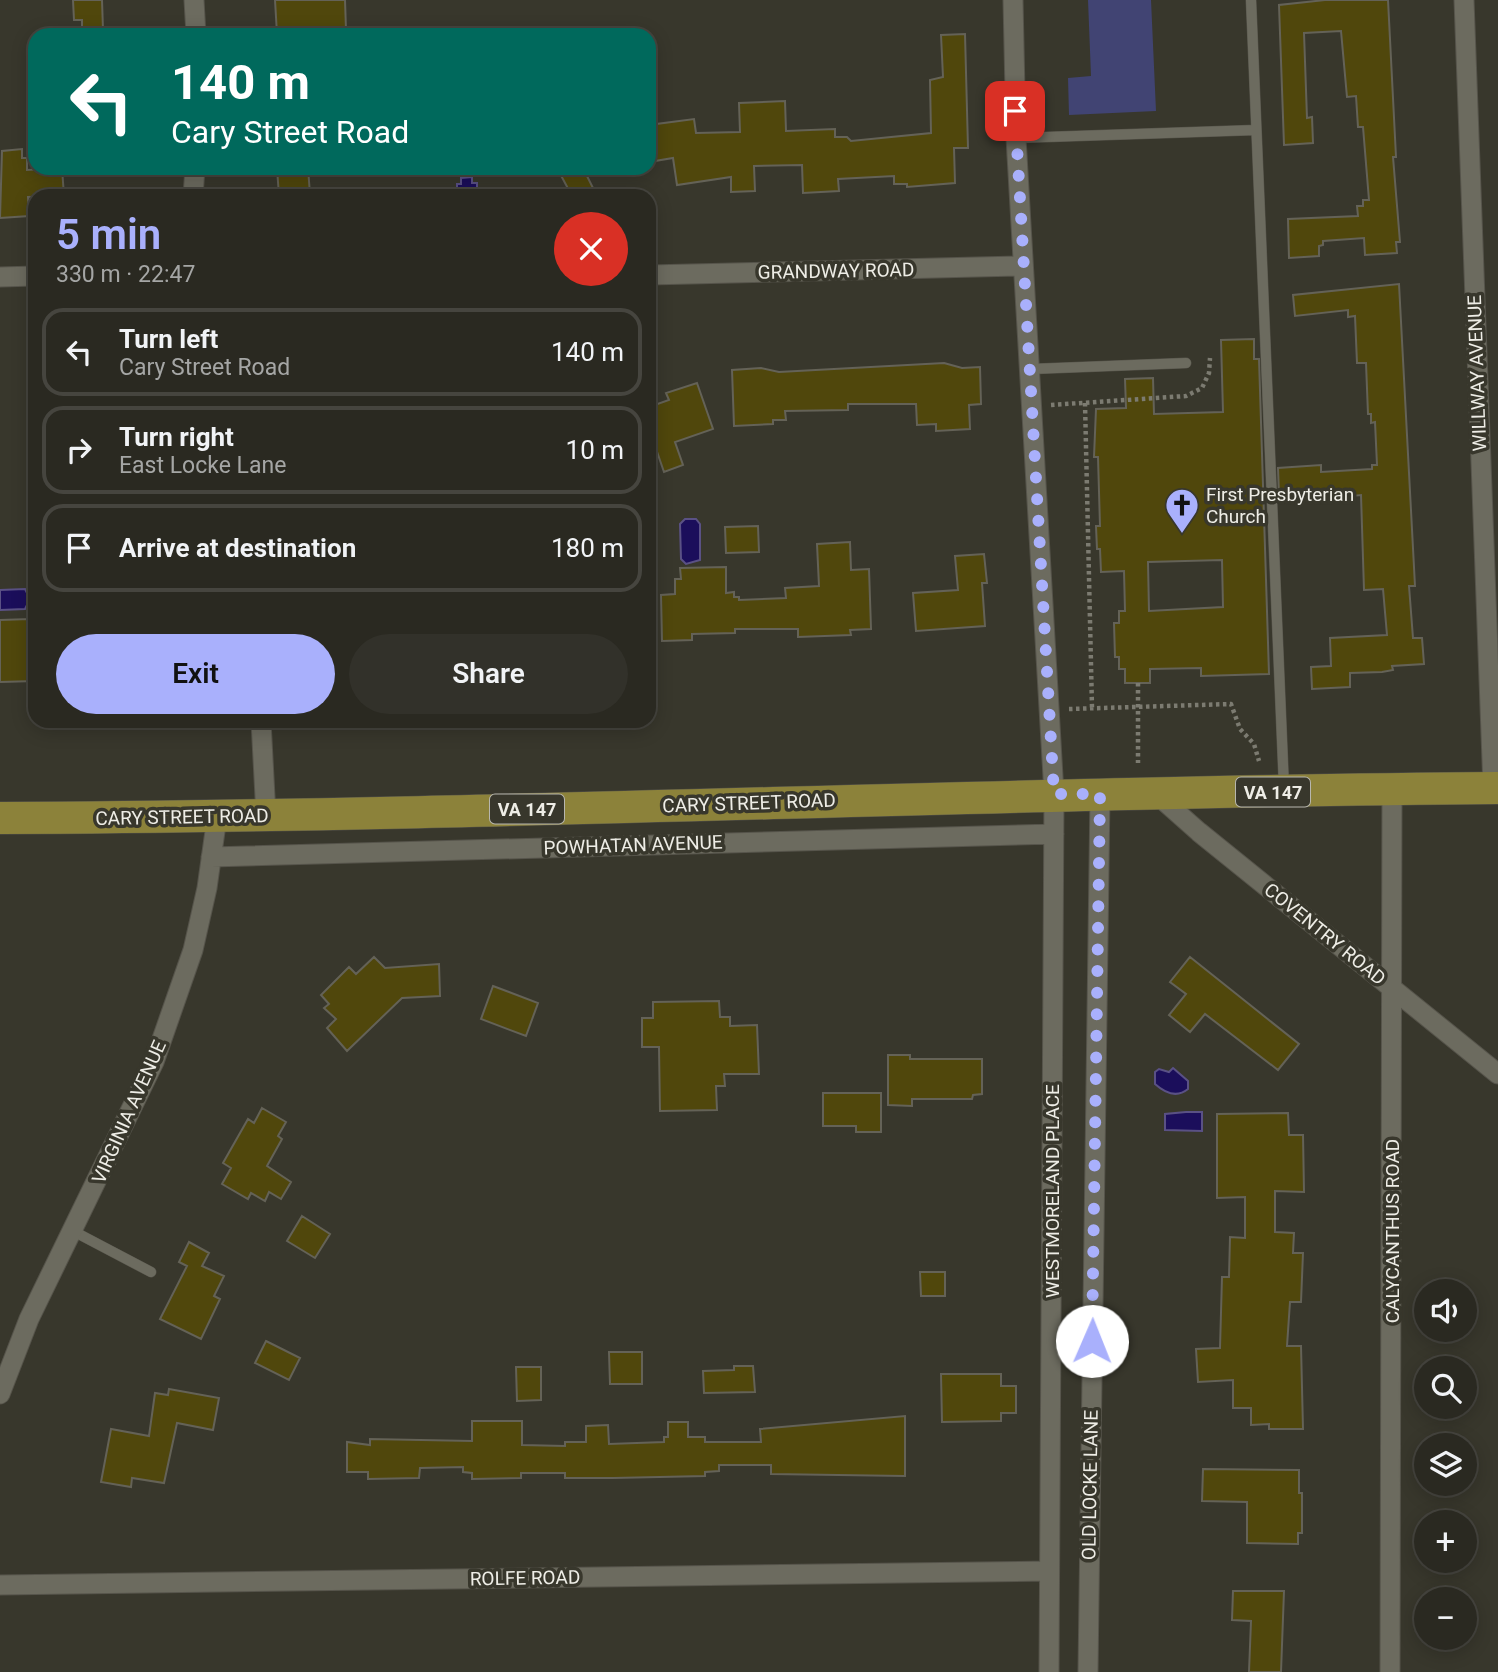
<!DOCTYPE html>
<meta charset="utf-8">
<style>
body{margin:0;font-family:Roboto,sans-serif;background:#32312a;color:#f1f3f6;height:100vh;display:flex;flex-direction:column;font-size:26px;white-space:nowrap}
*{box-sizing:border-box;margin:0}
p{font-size:23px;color:#a5a6a5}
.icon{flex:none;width:38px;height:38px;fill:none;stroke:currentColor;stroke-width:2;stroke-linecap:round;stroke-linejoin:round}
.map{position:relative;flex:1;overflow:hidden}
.side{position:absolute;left:28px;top:189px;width:628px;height:539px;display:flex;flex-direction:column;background:#2a2921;border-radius:21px;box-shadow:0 4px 18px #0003,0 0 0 2px #46453f}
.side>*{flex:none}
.hud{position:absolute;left:28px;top:28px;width:628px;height:147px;border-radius:21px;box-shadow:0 4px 18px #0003,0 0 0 2px #46453f;background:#00695c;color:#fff;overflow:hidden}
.controls{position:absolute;left:1414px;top:1279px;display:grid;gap:14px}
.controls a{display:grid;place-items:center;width:63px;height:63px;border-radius:50%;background:#2a2921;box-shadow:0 4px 18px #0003,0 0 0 2px #46453f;font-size:35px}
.pin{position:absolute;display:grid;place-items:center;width:60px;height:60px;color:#fff;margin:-30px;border-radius:14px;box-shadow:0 4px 10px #0006}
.me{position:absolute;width:77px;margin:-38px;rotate:1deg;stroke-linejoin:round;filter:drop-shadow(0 0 5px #0008)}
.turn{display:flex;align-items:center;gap:24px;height:147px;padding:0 28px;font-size:32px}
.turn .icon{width:91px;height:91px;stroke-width:2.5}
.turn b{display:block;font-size:49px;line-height:60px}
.round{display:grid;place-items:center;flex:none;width:74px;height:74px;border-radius:37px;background:#32312a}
.overview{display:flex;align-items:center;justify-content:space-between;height:119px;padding:0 28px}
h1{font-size:42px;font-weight:600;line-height:52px;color:#a9b0fc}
.primary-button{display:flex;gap:14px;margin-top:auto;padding:14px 28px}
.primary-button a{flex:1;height:80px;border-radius:42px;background:#a9b0fc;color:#111;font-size:28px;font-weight:600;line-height:80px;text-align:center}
.primary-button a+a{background:#32312a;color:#f1f3f6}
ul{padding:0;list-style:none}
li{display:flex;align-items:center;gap:21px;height:88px;margin:0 14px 10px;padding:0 14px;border:4px solid #46453f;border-radius:21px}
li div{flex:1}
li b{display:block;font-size:26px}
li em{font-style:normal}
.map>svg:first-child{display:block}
.green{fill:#414473}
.water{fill:#1b0e5b;stroke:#5a5185;stroke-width:2}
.building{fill:#50470c;stroke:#646257;stroke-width:2;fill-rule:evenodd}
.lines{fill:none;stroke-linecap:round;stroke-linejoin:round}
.service-casing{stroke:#56544b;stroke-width:11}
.minor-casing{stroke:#56544b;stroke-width:21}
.primary-casing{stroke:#56544b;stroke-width:33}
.path{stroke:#7c7b71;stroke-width:4.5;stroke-dasharray:3.5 3.5;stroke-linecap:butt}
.service{stroke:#6c6b5f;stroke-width:10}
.minor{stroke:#6c6b5f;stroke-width:19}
.primary{stroke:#8c823a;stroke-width:32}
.route{stroke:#a9b0fc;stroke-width:12;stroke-dasharray:0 21.6}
.labels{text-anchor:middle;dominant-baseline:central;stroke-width:7;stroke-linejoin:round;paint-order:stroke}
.shield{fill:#38372c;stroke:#b7b6ae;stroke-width:2}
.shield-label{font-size:18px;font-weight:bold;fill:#eeede6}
.street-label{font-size:19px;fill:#eeede6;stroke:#38372c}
.poi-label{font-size:19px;fill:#eeede6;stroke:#38372c;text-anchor:start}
</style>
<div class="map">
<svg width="1498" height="1672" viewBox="0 0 1498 1672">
<rect width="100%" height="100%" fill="#38372c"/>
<path class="green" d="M 1088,0 L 1151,0 L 1156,111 L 1069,115 L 1068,78 L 1091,76 Z"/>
<path class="water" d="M 472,177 L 472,183 L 477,183 L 477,196 L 457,196 L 457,184 L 461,184 L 461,178 Z
M 685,519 L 696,519 L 700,524 L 700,560 L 686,564 L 681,559 L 680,524 Z
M 25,589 L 30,599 L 25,609 L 0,610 L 0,590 Z
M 1173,1068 L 1188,1081 L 1188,1089 C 1177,1098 1165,1093 1155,1084 L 1155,1072 L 1159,1069 L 1169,1072 Z
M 1186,1112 L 1202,1112 L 1202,1131 L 1165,1130 L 1165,1114 Z"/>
<path class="building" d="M 73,0 L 102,0 L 103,30 L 82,31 L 82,20 L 74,20 Z
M 275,0 L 345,0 L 346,30 L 277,34 Z
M 1325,0 L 1388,0 L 1396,157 L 1393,157 L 1400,242 L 1396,242 L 1397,253 L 1365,255 L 1364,238 L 1323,241 L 1323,245 L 1319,246 L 1319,256 L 1289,258 L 1288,219 L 1358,216 L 1357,206 L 1363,206 L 1363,200 L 1369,200 L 1363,127 L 1358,127 L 1356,96 L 1347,97 L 1341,31 L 1304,33 L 1307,118 L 1312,117 L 1313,143 L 1284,145 L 1279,5 Z
M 965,34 L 968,148 L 954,148 L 955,183 L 907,187 L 907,184 L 894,184 L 894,176 L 838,179 L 839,191 L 803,193 L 802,165 L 754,166 L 755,191 L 731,192 L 731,177 L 677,185 L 673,158 L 649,162 L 649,125 L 694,119 L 696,133 L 740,132 L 739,103 L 785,101 L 786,131 L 835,129 L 835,137 L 847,137 L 851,141 L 931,133 L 930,80 L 943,77 L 941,35 Z
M 22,149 L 22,158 L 27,158 L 27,170 L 62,168 L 64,196 L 28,197 L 29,216 L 0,218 L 2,151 Z
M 277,168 L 308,168 L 310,194 L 279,196 Z
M 557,168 L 583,168 L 597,196 L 572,196 Z
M 1399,284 L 1415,586 L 1409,586 L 1413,638 L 1422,638 L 1424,664 L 1392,666 L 1393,670 L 1382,672 L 1350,673 L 1350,687 L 1312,689 L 1311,667 L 1331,666 L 1330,638 L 1387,635 L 1383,589 L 1364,590 L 1361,495 L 1352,496 L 1352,489 L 1279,495 L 1278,468 L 1321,465 L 1321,472 L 1372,469 L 1372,465 L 1377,465 L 1375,422 L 1371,423 L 1371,414 L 1368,414 L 1366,363 L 1357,363 L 1355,316 L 1348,317 L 1348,310 L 1295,316 L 1293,295 Z
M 1254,339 L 1254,359 L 1259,359 L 1269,674 L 1201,676 L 1201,668 L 1150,669 L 1150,683 L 1125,683 L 1125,669 L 1119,669 L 1119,657 L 1115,657 L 1114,623 L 1119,623 L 1119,611 L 1125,611 L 1124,571 L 1101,572 L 1100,549 L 1097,549 L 1096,526 L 1100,526 L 1098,457 L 1094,457 L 1096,409 L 1126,408 L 1125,379 L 1153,378 L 1154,414 L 1223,412 L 1221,340 ZM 1222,560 L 1223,607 L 1149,611 L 1148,562 Z
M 944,363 L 962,368 L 980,367 L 981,404 L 969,405 L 970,429 L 936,431 L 936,424 L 917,425 L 916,404 L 848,404 L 848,410 L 785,411 L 786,420 L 773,420 L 773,424 L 734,426 L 732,370 L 761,368 L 779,372 Z
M 697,383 L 713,429 L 675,442 L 683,465 L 664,472 L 654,443 L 649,444 L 649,407 L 669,400 L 666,393 Z
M 758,526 L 759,552 L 726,553 L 725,527 Z
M 850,542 L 851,570 L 869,569 L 871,629 L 850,630 L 851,635 L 798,637 L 798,629 L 735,629 L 735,633 L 692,634 L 692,640 L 662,641 L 661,595 L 675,594 L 675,579 L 681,579 L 680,568 L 726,567 L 726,593 L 734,592 L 734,597 L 739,597 L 739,600 L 786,598 L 785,588 L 819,586 L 817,544 Z
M 984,554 L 987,583 L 982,583 L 985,626 L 916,631 L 913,593 L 958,590 L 955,556 Z
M 30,619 L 31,636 L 35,636 L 35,681 L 0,682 L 0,620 Z
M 374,957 L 385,968 L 439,964 L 440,996 L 402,998 L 347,1051 L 327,1028 L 336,1019 L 324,1008 L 329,1004 L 321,995 L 349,967 L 356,974 Z
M 1190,957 L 1299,1044 L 1278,1070 L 1205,1014 L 1190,1032 L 1169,1015 L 1186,994 L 1170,982 Z
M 493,986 L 538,1003 L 526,1036 L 481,1019 Z
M 719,1001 L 720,1017 L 730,1017 L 730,1026 L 757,1025 L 759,1074 L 724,1074 L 725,1086 L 716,1086 L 717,1110 L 660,1111 L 659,1047 L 642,1047 L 642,1018 L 653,1018 L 653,1002 Z
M 888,1055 L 910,1055 L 910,1059 L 982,1059 L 982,1094 L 973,1095 L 972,1099 L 912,1099 L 912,1106 L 888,1105 Z
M 823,1093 L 881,1093 L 881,1132 L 856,1132 L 856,1126 L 823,1126 Z
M 262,1108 L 286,1122 L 278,1136 L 282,1139 L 267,1166 L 291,1182 L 281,1199 L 269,1192 L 265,1201 L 251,1193 L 248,1199 L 222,1184 L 231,1168 L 223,1163 L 248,1119 L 254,1123 Z
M 1288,1113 L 1289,1135 L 1303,1135 L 1304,1192 L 1275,1191 L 1275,1232 L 1294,1233 L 1293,1253 L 1303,1253 L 1301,1302 L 1290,1302 L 1287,1346 L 1301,1346 L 1303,1429 L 1269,1429 L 1269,1424 L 1251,1425 L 1251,1408 L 1233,1408 L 1233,1380 L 1198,1382 L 1196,1349 L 1220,1348 L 1222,1277 L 1229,1277 L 1230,1237 L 1245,1238 L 1245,1197 L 1217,1198 L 1217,1114 Z
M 302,1216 L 330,1234 L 315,1258 L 287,1241 Z
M 189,1242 L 209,1253 L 202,1266 L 224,1276 L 214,1296 L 220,1299 L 201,1339 L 160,1319 L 187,1266 L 179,1262 Z
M 920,1272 L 945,1272 L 945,1296 L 921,1296 Z
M 266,1341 L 300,1358 L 289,1380 L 255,1363 Z
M 609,1352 L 642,1352 L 642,1384 L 610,1384 Z
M 734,1366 L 753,1366 L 755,1392 L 704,1393 L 703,1371 L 734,1370 Z
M 516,1367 L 541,1367 L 541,1400 L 517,1401 Z
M 941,1374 L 1001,1374 L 1001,1386 L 1016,1386 L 1016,1413 L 1001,1413 L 1001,1421 L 942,1422 Z
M 169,1389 L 219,1398 L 213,1430 L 177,1423 L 164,1483 L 132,1478 L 131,1487 L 101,1482 L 111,1429 L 149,1436 L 155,1393 L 168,1395 Z
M 905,1416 L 905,1476 L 771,1474 L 771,1465 L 719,1465 L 719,1471 L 705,1472 L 705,1476 L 613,1478 L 565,1478 L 565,1473 L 521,1473 L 521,1478 L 472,1479 L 472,1473 L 463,1472 L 463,1467 L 420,1468 L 419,1478 L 368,1479 L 368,1472 L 347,1472 L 347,1442 L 370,1445 L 370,1439 L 472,1441 L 472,1421 L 522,1421 L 522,1445 L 565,1446 L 565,1442 L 586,1442 L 586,1426 L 608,1425 L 609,1444 L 664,1442 L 664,1437 L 668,1437 L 668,1422 L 688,1422 L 688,1437 L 705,1437 L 705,1442 L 761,1442 L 760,1429 Z
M 1203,1469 L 1299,1470 L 1299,1493 L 1302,1493 L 1302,1533 L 1298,1533 L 1298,1544 L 1247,1543 L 1247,1502 L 1202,1501 Z
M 1233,1591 L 1284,1591 L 1281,1672 L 1249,1672 L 1251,1621 L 1232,1620 Z"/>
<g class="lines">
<defs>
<path id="service" d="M 1251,0 L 1284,788
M 1016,138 L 1256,130
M 1031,369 L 1186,363
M 73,1231 L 151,1272"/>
<path id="minor" d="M 194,0 L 196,35
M 1013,0 L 1016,138 L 1054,794 L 1049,1672
M 1464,0 L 1493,788
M 193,196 L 195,168
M 649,275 L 1023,266
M 0,277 L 35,276
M 261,721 L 266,816
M 1155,793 L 1199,832 L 1498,1074
M 211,857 L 1054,834
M 0,1394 L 29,1319 L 154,1062 L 193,950 L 207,888 L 217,817
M 0,1585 L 1049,1571
M 1088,1672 L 1100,794
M 1390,1672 L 1392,789"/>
<path id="primary" d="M 0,818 C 499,816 999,792 1498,788"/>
</defs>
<use href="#service" class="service-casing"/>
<use href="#minor" class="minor-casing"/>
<use href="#primary" class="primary-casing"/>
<path class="path" d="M 1085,403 L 1092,708
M 1051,405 L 1186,396 L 1202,388 L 1209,373 L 1210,358
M 1138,683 L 1138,763
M 1069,709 L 1231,704 L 1240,729 L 1254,744 L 1259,761"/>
<use href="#service" class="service"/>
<use href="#minor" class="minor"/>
<use href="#primary" class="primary"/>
</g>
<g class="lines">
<path class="route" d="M 1015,111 L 1054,794 L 1100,794 L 1092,1341"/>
</g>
<defs>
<symbol id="church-pin" viewBox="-11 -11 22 30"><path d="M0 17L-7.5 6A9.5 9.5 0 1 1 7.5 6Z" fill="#a9b0fc" stroke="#38372c"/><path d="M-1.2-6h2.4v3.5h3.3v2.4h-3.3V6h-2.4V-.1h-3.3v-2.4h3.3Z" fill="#111"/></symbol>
</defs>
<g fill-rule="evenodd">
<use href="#church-pin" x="1163" y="486" width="38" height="52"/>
</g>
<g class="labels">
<g class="shield">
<rect x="1236" y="777.5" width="74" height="29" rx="5"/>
<rect x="490" y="794.5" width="74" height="29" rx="5"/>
</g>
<g class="shield-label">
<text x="1273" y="792">VA 147</text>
<text x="527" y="809">VA 147</text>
</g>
<g class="street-label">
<text transform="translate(836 271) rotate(-1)">GRANDWAY ROAD</text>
<text transform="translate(1477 373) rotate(-92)">WILLWAY AVENUE</text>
<text transform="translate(749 803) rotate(-2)">CARY STREET ROAD</text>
<text transform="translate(182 817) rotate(-1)">CARY STREET ROAD</text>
<text transform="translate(633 845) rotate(-2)">POWHATAN AVENUE</text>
<text transform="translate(1325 934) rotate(39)">COVENTRY ROAD</text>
<text transform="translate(129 1112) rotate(-66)">VIRGINIA AVENUE</text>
<text transform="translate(1052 1191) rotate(-90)">WESTMORELAND PLACE</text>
<text transform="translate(1392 1231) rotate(-90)">CALYCANTHUS ROAD</text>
<text transform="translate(1090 1485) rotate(-89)">OLD LOCKE LANE</text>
<text transform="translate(525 1578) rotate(-1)">ROLFE ROAD</text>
</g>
<g class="poi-label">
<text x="1206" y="494">First Presbyterian<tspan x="1206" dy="22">Church</tspan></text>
</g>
</g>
</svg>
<div class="controls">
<a><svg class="icon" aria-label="sound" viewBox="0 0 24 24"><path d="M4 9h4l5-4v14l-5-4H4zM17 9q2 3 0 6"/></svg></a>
<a><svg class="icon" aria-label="search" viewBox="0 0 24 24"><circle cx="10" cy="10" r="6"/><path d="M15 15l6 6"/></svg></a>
<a><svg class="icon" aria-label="layers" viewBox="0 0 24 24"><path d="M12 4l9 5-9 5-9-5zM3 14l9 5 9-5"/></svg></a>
<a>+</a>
<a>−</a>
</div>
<div class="pin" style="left:1015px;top:111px;background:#d93025"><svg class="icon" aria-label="arrive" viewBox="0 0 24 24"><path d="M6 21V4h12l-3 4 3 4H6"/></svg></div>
<svg class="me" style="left:1092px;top:1341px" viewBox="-20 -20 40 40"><circle r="19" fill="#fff"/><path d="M0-13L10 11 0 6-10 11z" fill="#a9b0fc"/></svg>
<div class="hud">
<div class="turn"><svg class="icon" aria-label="left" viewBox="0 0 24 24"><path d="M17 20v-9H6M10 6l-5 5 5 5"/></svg><div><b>140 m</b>Cary Street Road</div></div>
</div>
<section class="side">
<div class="overview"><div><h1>5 min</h1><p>330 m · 22:47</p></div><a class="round" style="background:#d93025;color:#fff"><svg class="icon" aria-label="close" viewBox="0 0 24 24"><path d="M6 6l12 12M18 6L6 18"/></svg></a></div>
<ul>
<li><svg class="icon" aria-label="left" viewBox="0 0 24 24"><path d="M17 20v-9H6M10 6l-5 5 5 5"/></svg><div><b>Turn left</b><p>Cary Street Road</p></div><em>140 m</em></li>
<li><svg class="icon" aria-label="right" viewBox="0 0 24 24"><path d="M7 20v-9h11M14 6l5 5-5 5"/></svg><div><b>Turn right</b><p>East Locke Lane</p></div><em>10 m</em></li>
<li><svg class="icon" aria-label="arrive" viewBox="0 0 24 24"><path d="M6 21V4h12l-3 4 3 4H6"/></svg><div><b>Arrive at destination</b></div><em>180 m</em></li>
</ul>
<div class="primary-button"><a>Exit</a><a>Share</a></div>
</section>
</div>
